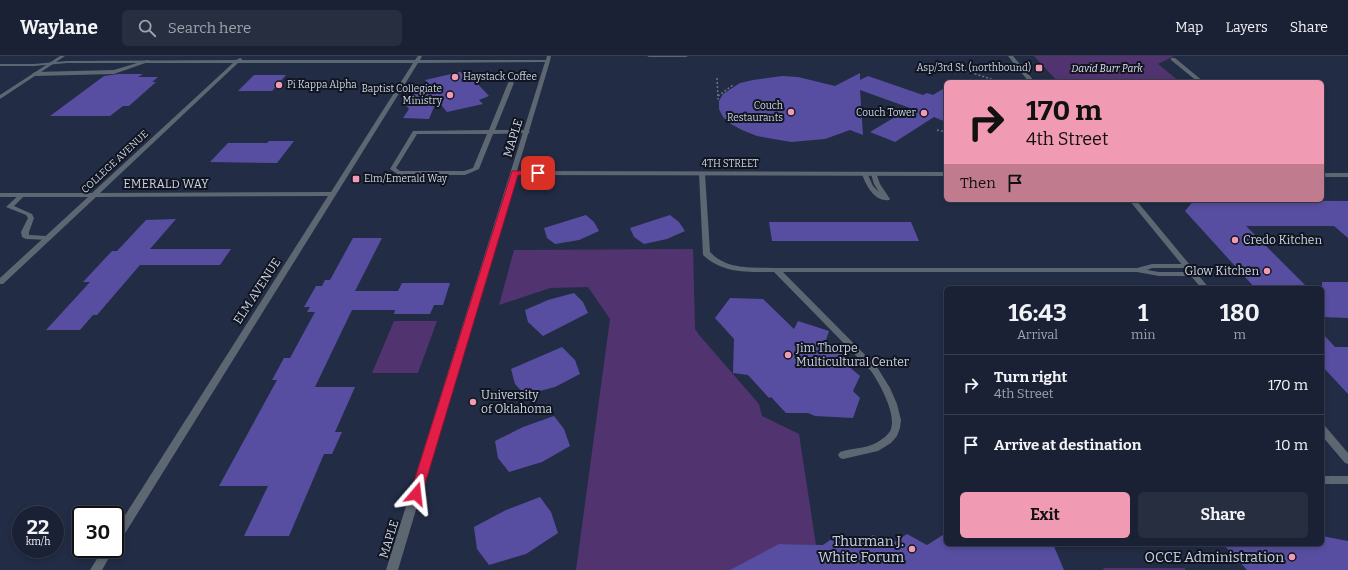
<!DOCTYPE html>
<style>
body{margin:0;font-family:Bitter,serif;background:#272e40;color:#f1f3f6;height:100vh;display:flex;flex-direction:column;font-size:15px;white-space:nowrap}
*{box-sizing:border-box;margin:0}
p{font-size:13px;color:#9fa3ac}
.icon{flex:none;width:22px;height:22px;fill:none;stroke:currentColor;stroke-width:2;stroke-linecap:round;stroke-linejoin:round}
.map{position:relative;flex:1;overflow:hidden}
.side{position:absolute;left:944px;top:230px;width:380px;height:260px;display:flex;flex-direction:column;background:#1a2134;border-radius:6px;box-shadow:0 2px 6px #0003,0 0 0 1px #383e4f}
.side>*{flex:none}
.hud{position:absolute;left:944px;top:24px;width:380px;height:122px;border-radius:6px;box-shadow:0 2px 6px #0003,0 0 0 1px #383e4f;background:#f19ab3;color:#111;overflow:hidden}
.speed{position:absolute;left:12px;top:450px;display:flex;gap:8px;font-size:20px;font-weight:700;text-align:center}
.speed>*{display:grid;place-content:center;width:52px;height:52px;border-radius:50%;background:#1a2134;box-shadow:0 2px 6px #0003,0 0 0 1px #383e4f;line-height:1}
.speed small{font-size:10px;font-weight:400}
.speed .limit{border:2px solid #111;border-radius:6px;background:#fff;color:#111}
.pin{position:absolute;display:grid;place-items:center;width:34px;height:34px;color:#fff;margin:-17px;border-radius:8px;box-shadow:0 2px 6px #0006}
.me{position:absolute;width:44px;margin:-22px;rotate:17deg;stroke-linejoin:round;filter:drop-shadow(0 0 3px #0008)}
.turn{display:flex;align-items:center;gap:14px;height:84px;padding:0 16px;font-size:18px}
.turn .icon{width:52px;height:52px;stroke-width:2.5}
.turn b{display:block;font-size:28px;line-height:34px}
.then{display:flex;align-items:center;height:38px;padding:0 16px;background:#0003;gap:8px;font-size:15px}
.eta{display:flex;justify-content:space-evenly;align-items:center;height:68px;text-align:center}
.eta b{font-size:24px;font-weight:700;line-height:28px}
.cta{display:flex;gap:8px;margin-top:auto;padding:8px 16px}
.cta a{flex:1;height:46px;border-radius:6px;background:#f19ab3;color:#111;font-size:16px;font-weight:700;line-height:46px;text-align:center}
.cta a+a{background:#272e40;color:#f1f3f6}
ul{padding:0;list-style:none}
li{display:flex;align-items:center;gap:12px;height:60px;padding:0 16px;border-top:1px solid #383e4f}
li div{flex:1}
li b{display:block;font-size:15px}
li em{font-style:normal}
header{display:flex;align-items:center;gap:24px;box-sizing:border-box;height:56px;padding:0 20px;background:#1a2134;border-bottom:1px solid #383e4f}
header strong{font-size:19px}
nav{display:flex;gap:22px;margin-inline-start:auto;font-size:14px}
.search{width:280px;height:36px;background:#272e40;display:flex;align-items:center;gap:10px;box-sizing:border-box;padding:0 14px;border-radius:6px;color:#9fa3ac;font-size:15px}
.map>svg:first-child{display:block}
.green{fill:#51346f}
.building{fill:#584ea1}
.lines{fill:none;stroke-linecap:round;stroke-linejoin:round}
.path{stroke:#6a7388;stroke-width:1.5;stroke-dasharray:2 2;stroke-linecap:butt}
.service{fill:#5d6772;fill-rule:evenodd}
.minor{fill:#5d6772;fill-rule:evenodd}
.tertiary{fill:#5d6772;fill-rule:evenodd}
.route{fill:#e11d48;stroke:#92132f}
.poi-dot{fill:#f19ab3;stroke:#101520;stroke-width:1.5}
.labels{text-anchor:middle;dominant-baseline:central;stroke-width:4;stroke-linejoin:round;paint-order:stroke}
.far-poi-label{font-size:10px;fill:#cbd2e3;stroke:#101520;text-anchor:end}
.far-park-label{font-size:10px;font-style:italic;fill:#e7ddf4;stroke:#101520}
.far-street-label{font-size:10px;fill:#cbd2e3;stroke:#101520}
.street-label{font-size:12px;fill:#cbd2e3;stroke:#101520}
.poi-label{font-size:12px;fill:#cbd2e3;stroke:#101520;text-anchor:start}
.near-poi-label{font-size:14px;fill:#cbd2e3;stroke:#101520;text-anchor:end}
</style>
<header>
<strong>Waylane</strong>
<div class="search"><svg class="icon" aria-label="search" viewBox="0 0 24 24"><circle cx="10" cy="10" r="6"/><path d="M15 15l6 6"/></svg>Search here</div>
<nav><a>Map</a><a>Layers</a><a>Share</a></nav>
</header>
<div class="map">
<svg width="1348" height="514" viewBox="0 0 1348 514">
<rect width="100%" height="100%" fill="#222c45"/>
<path class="green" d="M 1034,0 L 1174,0 L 1158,8 L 1180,26 L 1058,26 Z
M 693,193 L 695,273 L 700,280 L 759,348 L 762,360 L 799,378 L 816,489 L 780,488 L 749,514 L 576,514 L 610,263 L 588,231 L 550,232 L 499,249 L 514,194 Z
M 394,265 L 437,265 L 418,317 L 372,317 Z
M 1103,512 L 1185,512 L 1185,514 L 1104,514 Z"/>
<path class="building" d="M 460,16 L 479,16 L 475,25 L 489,40 L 479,44 L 483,48 L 447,56 L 437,44 L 429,63 L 403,62 L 409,53 L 404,47 L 416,45 L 411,37 L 433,32 L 425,24 Z
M 860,17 L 860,24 L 868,20 L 923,39 L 927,37 L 933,39 L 946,31 L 946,66 L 934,61 L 895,86 L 870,76 L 910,52 L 860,34 L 863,79 L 850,74 L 825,83 L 791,86 L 757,80 L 742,74 L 731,68 L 723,61 L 719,53 L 719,45 L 723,38 L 740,27 L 753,24 L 782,20 L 798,21 L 835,30 Z
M 119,18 L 143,18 L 138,21 L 158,21 L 152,26 L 156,26 L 129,50 L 123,50 L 110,60 L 50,60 L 104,20 Z
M 254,19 L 286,19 L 272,35 L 238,35 Z
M 269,85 L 294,85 L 277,107 L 210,106 L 228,87 L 267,87 Z
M 1194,144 L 1348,145 L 1348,182 L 1334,170 L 1246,170 L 1308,232 L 1255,232 L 1185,155 Z
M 586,159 L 594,166 L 599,175 L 579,184 L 555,188 L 547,182 L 544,172 Z
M 670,159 L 679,166 L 685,175 L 667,183 L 644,188 L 634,181 L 630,172 Z
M 176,163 L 150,193 L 231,193 L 220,209 L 140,209 L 97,259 L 93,259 L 80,274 L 46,274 L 90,226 L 83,226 L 112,195 L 117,195 L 146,164 Z
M 769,166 L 911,166 L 919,185 L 772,185 Z
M 353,182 L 382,182 L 355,235 L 398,235 L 402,227 L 450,227 L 443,249 L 434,249 L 430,258 L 394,258 L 395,254 L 352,254 L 315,331 L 355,331 L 335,376 L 342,376 L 332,398 L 324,398 L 289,480 L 244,480 L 268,430 L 219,430 L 277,324 L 272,324 L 284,302 L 290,302 L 315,256 L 307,256 L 310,251 L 304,251 L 316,230 L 322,230 L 325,224 L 330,224 Z
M 1322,226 L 1348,226 L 1348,262 L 1322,261 Z
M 574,237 L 583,246 L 588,257 L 543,280 L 528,266 L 525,254 L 548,244 Z
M 730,242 L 763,243 L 794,273 L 798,265 L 829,275 L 826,284 L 848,304 L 846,308 L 860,320 L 853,335 L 860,342 L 853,362 L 815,360 L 808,357 L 786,357 L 771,341 L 769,342 L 748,319 L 733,317 L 734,283 L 715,262 Z
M 1322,277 L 1335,291 L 1348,291 L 1348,338 L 1322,310 Z
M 562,291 L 575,304 L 580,318 L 555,331 L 525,339 L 515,328 L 511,313 Z
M 554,360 L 564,373 L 570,390 L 542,406 L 509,416 L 498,402 L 495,385 L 523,371 Z
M 540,441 L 551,456 L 558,477 L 526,498 L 489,509 L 477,493 L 474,471 L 506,454 Z
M 840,477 L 859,488 L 873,479 L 891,488 L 907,478 L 927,489 L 946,477 L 946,488 L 1053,488 L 1064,514 L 730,514 L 779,488 L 823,489 Z
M 1322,480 L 1348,485 L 1348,514 L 1247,514 L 1223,488 L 1322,488 Z"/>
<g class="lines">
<path class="path" d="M 948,9 L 1000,26
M 717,22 L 718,43 L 718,40 L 733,29
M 937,74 L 946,76"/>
<path class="service" d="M 1171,2 L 1175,2 L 1204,26 L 1198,26 L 1171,4 Z
M 147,4 L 151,5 L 114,18 L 35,20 L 32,18 L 35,16 L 114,14 Z
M 511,25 L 514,27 L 495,74 L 527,74 L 530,76 L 529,77 L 493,78 L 479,113 L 465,119 L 399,119 L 390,113 L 413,75 L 489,74 L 508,27 ZM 417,78 L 487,78 L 473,112 L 464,115 L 400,115 L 396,112 Z
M 702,116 L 705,118 L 710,196 C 727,214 750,211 773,212 L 1137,212 L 1152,208 L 1189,208 L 1190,210 L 1189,212 L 1152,212 L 1147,214 L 1159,216 L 1193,216 L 1197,218 L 1193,220 L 1159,220 L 1137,216 L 783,216 L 877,311 L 890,332 L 897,348 L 901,364 L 900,372 L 897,380 L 891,387 L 878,395 L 843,403 L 840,402 L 838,399 L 840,396 C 851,392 864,393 876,387 C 881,384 889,379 891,373 C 896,357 880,328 871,315 L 774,216 C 749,216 723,218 703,199 L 699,118 Z
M 865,116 L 867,117 L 873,130 L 879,136 L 874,128 L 871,118 L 874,116 L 876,117 L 880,128 L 890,143 L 889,144 C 875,146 866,130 862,118 Z
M 22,137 L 25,139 L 14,150 L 32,158 L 34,162 L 29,176 L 29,179 L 47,180 L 51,182 L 50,184 L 26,183 L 22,181 L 21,176 L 28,162 L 26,159 L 6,151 L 20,138 Z
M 1322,420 L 1348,420 L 1348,428 L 1322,428 Z"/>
<path class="minor" d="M 418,0 L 422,0 L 420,4 L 546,4 L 547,0 L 551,0 L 550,5 L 517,115 L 946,116 L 946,120 L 516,119 L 398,514 L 386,514 L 545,6 L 418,7 L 119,487 L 115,489 L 115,475 L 328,140 L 96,141 L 3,228 L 0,228 L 0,222 L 88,141 L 0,141 L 0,137 L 92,137 L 233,7 L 67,7 L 34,10 L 0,10 L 0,8 L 34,8 L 67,5 L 236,4 L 240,2 L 242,3 L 242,4 L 415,4 ZM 238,7 L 413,7 L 331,136 L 100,137 Z
M 647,0 L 688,0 L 686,1 L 649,1 Z
M 1008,0 L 1013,0 L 1035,26 L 1029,26 Z
M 1322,117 L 1348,117 L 1348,121 L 1322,121 Z
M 1129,144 L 1136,144 L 1209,232 L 1201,232 Z
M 1322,369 L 1325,370 L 1348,397 L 1348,408 L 1345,407 L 1322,380 Z
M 103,493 L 114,493 L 102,514 L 90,514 Z"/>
<path class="tertiary" d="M 60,0 L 65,0 L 0,43 L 0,39 Z"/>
</g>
<path class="route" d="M 512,115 L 538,115 L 542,117 L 538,119 L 518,119 L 422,438 L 420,441 L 416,443 L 412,441 L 410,438 Z"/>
<g class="poi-dot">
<rect x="1035" y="8" width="8" height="8" rx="2"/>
<circle cx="455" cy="21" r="4"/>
<circle cx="279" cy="29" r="4"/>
<circle cx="450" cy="39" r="4"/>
<circle cx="791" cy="56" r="4"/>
<circle cx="924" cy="57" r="4"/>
<rect x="352" y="119" width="8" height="8" rx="2"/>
<circle cx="1235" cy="184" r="4"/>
<circle cx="1267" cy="215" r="4"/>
<circle cx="788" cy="299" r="4"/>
<circle cx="473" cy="346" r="4"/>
<circle cx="912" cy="493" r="4"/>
<circle cx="1292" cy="501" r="4"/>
</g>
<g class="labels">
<g class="far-poi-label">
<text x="1031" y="12">Asp/3rd St. (northbound)</text>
<text x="463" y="21" text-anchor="start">Haystack Coffee</text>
<text x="287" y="29" text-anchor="start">Pi Kappa Alpha</text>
<text x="442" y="33">Baptist Collegiate<tspan x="442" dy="12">Ministry</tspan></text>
<text x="783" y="50">Couch<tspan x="783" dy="12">Restaurants</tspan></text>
<text x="916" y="57">Couch Tower</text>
<text x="364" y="123" text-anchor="start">Elm/Emerald Way</text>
</g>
<g class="far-park-label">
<text x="1107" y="13">David Burr Park</text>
</g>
<g class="far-street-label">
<text transform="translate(115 106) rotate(-43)">COLLEGE AVENUE</text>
<text x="730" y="108">4TH STREET</text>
</g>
<g class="street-label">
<text transform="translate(513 82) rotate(-73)">MAPLE</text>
<text x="166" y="128">EMERALD WAY</text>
<text transform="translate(257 235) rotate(-57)">ELM AVENUE</text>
<text transform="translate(389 483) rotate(-73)">MAPLE</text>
</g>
<g class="poi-label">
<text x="1243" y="184">Credo Kitchen</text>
<text x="1259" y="215" text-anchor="end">Glow Kitchen</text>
<text x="796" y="292">Jim Thorpe<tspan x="796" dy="14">Multicultural Center</tspan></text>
<text x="481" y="339">University<tspan x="481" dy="14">of Oklahoma</tspan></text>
</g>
<g class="near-poi-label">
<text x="904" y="485">Thurman J.<tspan x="904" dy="16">White Forum</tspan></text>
<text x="1284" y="501">OCCE Administration</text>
</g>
</g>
</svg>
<div class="speed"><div>22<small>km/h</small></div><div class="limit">30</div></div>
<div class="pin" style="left:538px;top:117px;background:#d93025"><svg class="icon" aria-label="arrive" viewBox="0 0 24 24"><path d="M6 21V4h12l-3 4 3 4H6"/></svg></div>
<svg class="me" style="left:416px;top:438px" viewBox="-20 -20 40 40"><path d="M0-17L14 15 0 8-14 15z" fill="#e11d48" stroke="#fff" stroke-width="4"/></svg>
<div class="hud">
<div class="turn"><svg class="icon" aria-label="right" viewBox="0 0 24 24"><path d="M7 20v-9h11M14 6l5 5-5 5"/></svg><div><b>170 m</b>4th Street</div></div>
<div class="then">Then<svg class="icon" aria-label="arrive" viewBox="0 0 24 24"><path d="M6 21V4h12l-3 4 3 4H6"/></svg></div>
</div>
<section class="side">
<div class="eta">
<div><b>16:43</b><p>Arrival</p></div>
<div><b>1</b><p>min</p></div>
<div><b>180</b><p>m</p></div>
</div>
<ul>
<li><svg class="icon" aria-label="right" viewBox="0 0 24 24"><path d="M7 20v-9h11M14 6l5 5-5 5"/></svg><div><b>Turn right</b><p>4th Street</p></div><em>170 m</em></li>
<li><svg class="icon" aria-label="arrive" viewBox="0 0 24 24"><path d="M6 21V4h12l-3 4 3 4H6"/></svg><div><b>Arrive at destination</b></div><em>10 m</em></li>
</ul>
<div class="cta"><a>Exit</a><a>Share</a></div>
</section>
</div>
